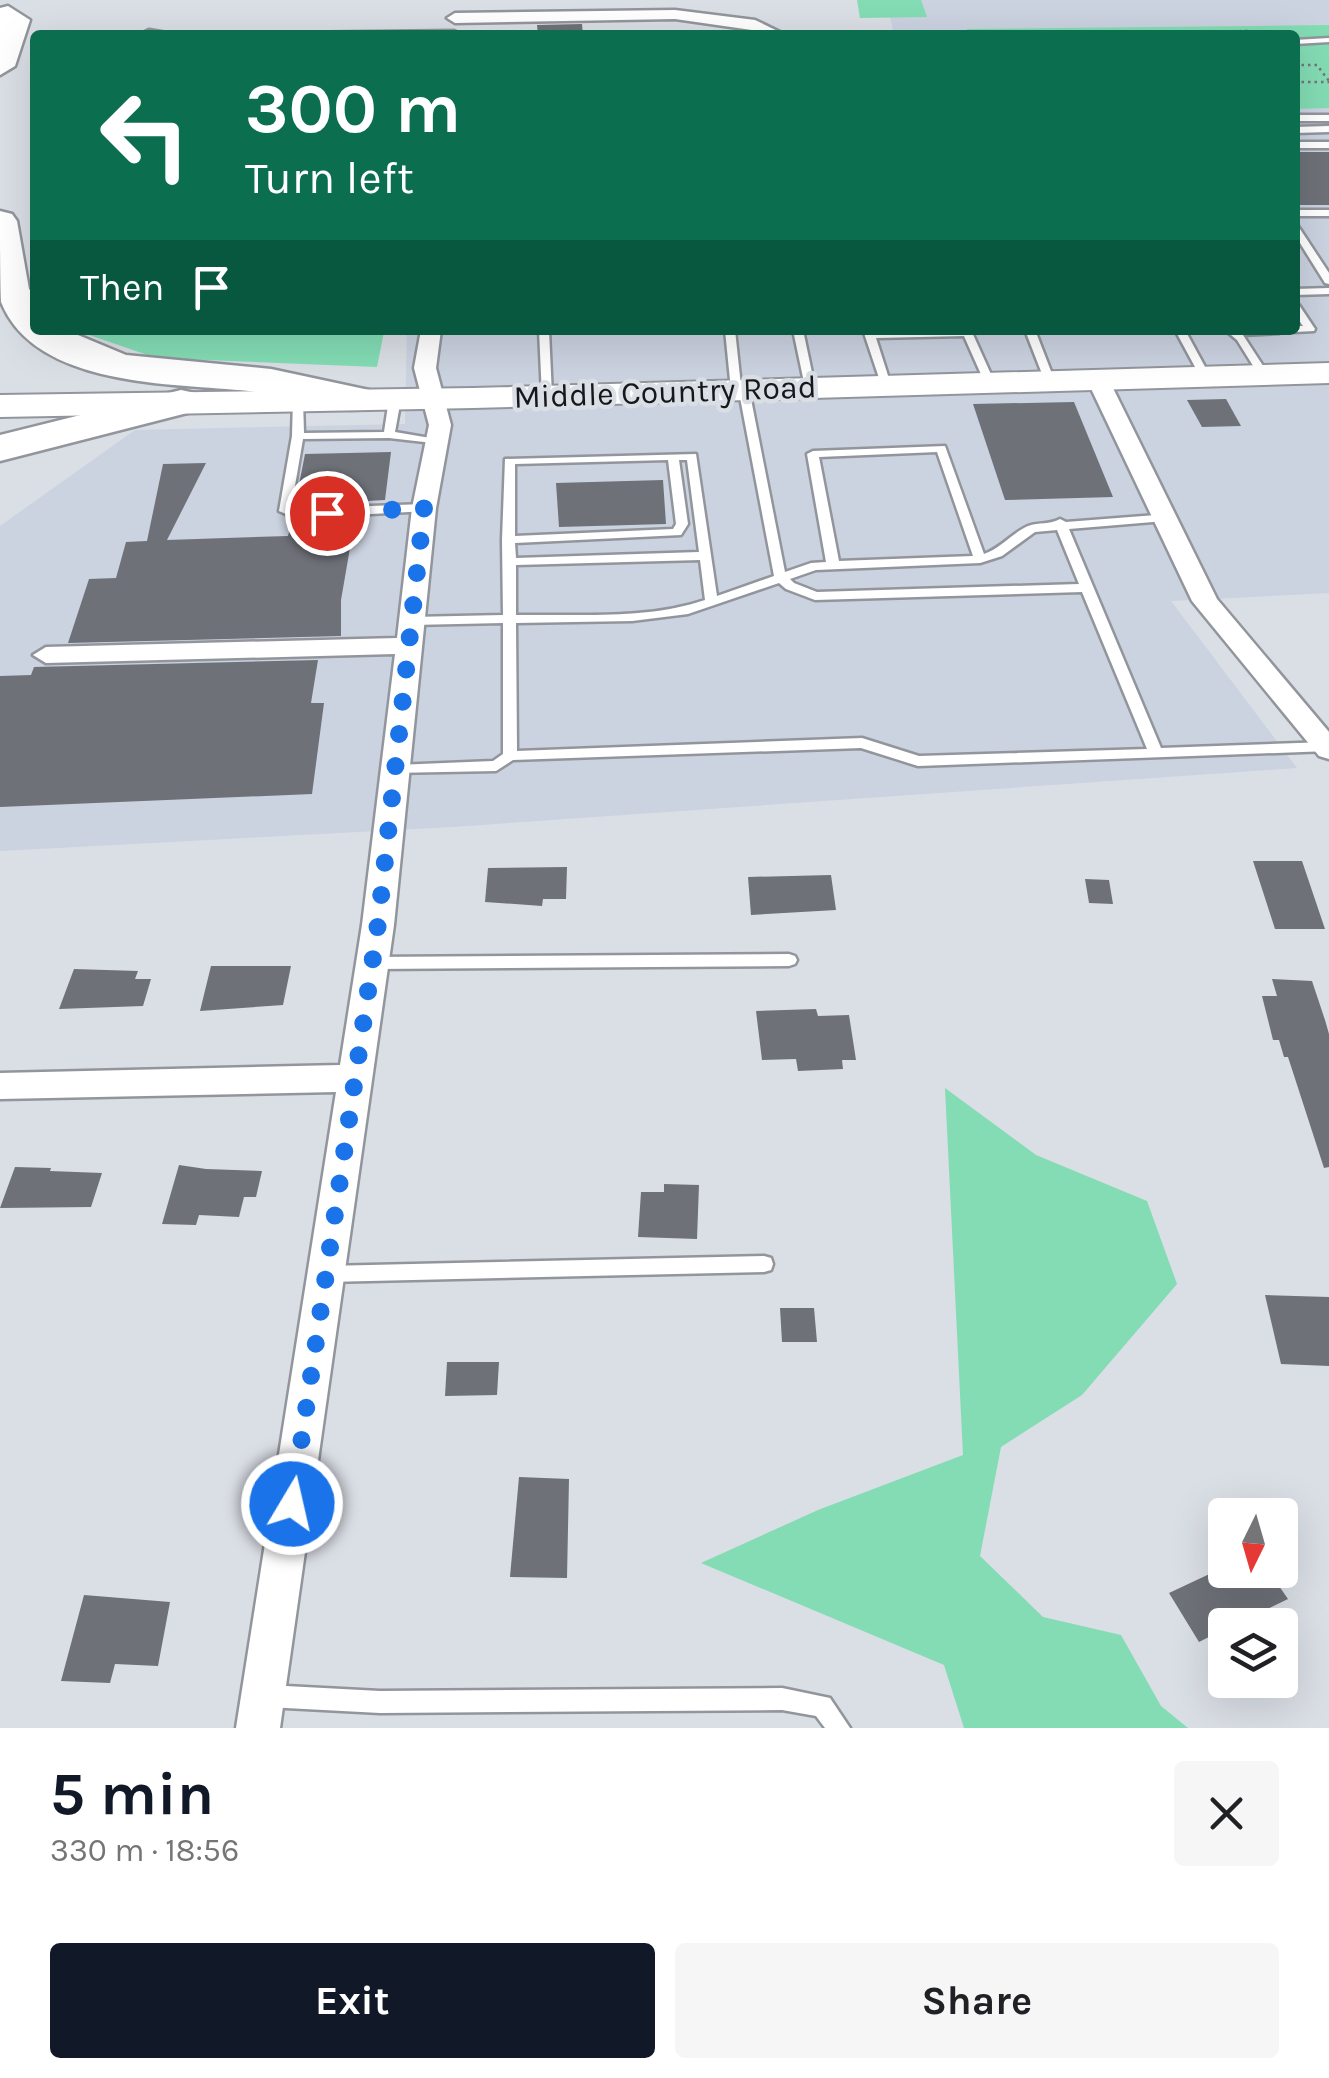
<!DOCTYPE html>
<meta charset="utf-8">
<style>
body{margin:0;font-family:Karla,sans-serif;background:#f6f6f6;color:#202124;height:100vh;display:flex;flex-direction:column;font-size:38px;white-space:nowrap}
*{box-sizing:border-box;margin:0}
p{font-size:32px;color:#757577}
.icon{flex:none;width:55px;height:55px;fill:none;stroke:currentColor;stroke-width:2;stroke-linecap:round;stroke-linejoin:round}
.map{position:relative;height:1728px;overflow:hidden}
.drawer{display:flex;flex-direction:column;background:#fff;flex:1}
.drawer>*{flex:none}
.hud{position:absolute;left:30px;top:30px;width:1270px;height:305px;border-radius:10px;box-shadow:0 10px 40px #0002;background:#0b6e4f;color:#fff;overflow:hidden}
.needle{width:65px;rotate:185deg}
.tools{position:absolute;left:1208px;top:1498px;display:grid;gap:20px}
.tools a{display:grid;place-items:center;width:90px;height:90px;border-radius:10px;background:#fff;box-shadow:0 10px 40px #0002;font-size:50px}
.pin{position:absolute;display:grid;place-items:center;width:85px;height:85px;color:#fff;margin:-42px;border:5px solid #fff;border-radius:50%;box-shadow:0 2px 10px #0007}
.me{position:absolute;width:110px;margin:-55px;rotate:9deg;stroke-linejoin:round;filter:drop-shadow(0 0 8px #0008)}
.turn{display:flex;align-items:center;gap:35px;height:210px;padding:0 50px;font-size:45px}
.turn .icon{width:130px;height:130px;stroke-width:2.5}
.turn b{display:block;font-size:70px;line-height:85px}
.then{display:flex;align-items:center;height:95px;padding:0 50px;background:#0003;gap:20px;font-size:38px}
.round{display:grid;place-items:center;flex:none;width:105px;height:105px;border-radius:10px;background:#f6f6f6}
.head{display:flex;align-items:center;justify-content:space-between;height:170px;padding:0 50px}
h1{font-size:60px;font-weight:700;line-height:75px;color:#111827}
.button{display:flex;gap:20px;margin-top:auto;padding:20px 50px}
.button a{flex:1;height:115px;border-radius:10px;background:#111827;color:#fff;font-size:40px;font-weight:700;line-height:115px;text-align:center}
.button a+a{background:#f6f6f6;color:#202124}
.map>svg:first-child{display:block}
.built{fill:#cbd2e0}
.green{fill:#83dcb4}
.building{fill:#6e7178}
.lines{fill:none;stroke-linecap:round;stroke-linejoin:round}
.lane-casing{stroke:#92969c;stroke-width:5}
.street-casing{stroke:#92969c;stroke-width:5}
.primary-casing{stroke:#92969c;stroke-width:4}
.highway-casing{stroke:#92969c;stroke-width:5}
.path{stroke:#73757a;stroke-width:2.5;stroke-dasharray:2.5 4;stroke-linecap:butt}
.lane{fill:#fff;fill-rule:evenodd}
.street{fill:#fff;fill-rule:evenodd}
.primary{fill:#fff;fill-rule:evenodd}
.highway{fill:#fff;fill-rule:evenodd}
.route{stroke:#1a73e8;stroke-width:18;stroke-dasharray:0 32.4}
.labels{text-anchor:middle;dominant-baseline:central;stroke-width:9;stroke-linejoin:round;paint-order:stroke}
.far-street-label{font-size:32px;fill:#16171a;stroke:#dadee5}
</style>
<div class="map">
<svg width="1329" height="1728" viewBox="0 0 1329 1728">
<rect width="100%" height="100%" fill="#dadee5"/>
<path class="built" d="M 886,0 L 1329,0 L 1329,593 L 1171,601 L 1297,768 L 452,827 L 0,851 L 0,526 L 135,430 L 405,424 L 407,330 L 1295,330 L 1295,35 L 894,35 Z"/>
<path class="green" d="M 857,0 L 921,0 L 927,17 L 860,18 Z
M 1329,25 L 1329,108 L 1295,109 L 1295,35 L 969,35 L 967,29 Z
M 75,330 L 383,330 L 384,332 L 377,367 L 156,358 Z
M 945,1088 L 1036,1155 L 1147,1201 L 1177,1284 L 1082,1395 L 1001,1447 L 980,1556 L 1043,1617 L 1121,1635 L 1161,1706 L 1188,1728 L 964,1728 L 944,1665 L 701,1563 L 818,1510 L 963,1455 Z"/>
<path class="building" d="M 582,24 L 583,35 L 538,35 L 537,25 Z
M 1295,152 L 1329,152 L 1329,205 L 1295,205 Z
M 1226,399 L 1241,426 L 1202,427 L 1187,400 Z
M 1074,402 L 1113,497 L 1005,500 L 973,404 Z
M 391,452 L 385,500 L 295,505 L 305,454 Z
M 206,463 L 167,540 L 288,536 L 292,521 L 355,519 L 341,600 L 341,636 L 68,643 L 89,579 L 116,578 L 126,542 L 147,541 L 163,464 Z
M 663,480 L 666,524 L 559,527 L 556,483 Z
M 318,660 L 311,703 L 324,703 L 312,794 L 0,807 L 0,676 L 31,675 L 34,667 Z
M 1253,861 L 1302,861 L 1325,929 L 1275,929 Z
M 567,867 L 566,899 L 543,899 L 542,906 L 485,902 L 488,868 Z
M 831,875 L 836,910 L 751,915 L 748,877 Z
M 1085,879 L 1109,880 L 1113,904 L 1089,903 Z
M 211,966 L 291,966 L 283,1005 L 200,1011 Z
M 74,969 L 138,971 L 135,979 L 151,979 L 143,1006 L 59,1009 Z
M 1272,979 L 1312,981 L 1325,1020 L 1329,1034 L 1329,1167 L 1324,1168 L 1288,1057 L 1284,1057 L 1279,1040 L 1273,1040 L 1262,996 L 1277,996 Z
M 816,1009 L 818,1016 L 849,1015 L 856,1060 L 842,1060 L 843,1069 L 798,1071 L 796,1059 L 762,1060 L 756,1011 Z
M 179,1165 L 206,1169 L 262,1171 L 256,1197 L 244,1197 L 239,1217 L 199,1215 L 196,1225 L 162,1224 Z
M 15,1167 L 51,1168 L 50,1171 L 102,1173 L 91,1207 L 0,1208 Z
M 664,1184 L 699,1185 L 697,1239 L 638,1237 L 641,1192 L 664,1192 Z
M 1265,1295 L 1329,1297 L 1329,1366 L 1281,1364 Z
M 780,1308 L 814,1308 L 817,1342 L 782,1342 Z
M 447,1362 L 499,1362 L 497,1395 L 445,1396 Z
M 519,1477 L 569,1479 L 567,1578 L 510,1577 Z
M 1218,1570 L 1268,1570 L 1288,1599 L 1234,1625 L 1225,1625 L 1225,1629 L 1199,1642 L 1169,1593 Z
M 84,1595 L 170,1602 L 158,1666 L 115,1664 L 110,1683 L 61,1681 Z"/>
<g class="lines">
<defs>
<path id="lane" d="M 149,30 L 167,33 L 168,35 L 146,34 L 145,32 Z
M 454,31 L 458,33 L 457,35 L 283,35 L 287,33 Z
M 1329,38 L 1329,42 L 1295,44 L 1295,40 Z
M 1295,115 L 1329,115 L 1329,121 L 1295,121 Z
M 1329,126 L 1329,132 L 1295,133 L 1295,127 Z
M 1295,142 L 1329,142 L 1329,148 L 1295,148 Z
M 1295,210 L 1329,210 L 1329,216 L 1295,216 Z
M 1295,225 L 1298,226 L 1329,273 L 1329,284 L 1325,283 L 1295,235 Z
M 1329,288 L 1329,294 L 1295,295 L 1295,289 Z
M 1295,304 L 1299,305 L 1315,329 L 1314,331 L 1295,332 L 1290,330 L 1295,330 L 1295,326 L 1303,326 L 1295,315 Z
M 539,330 L 549,330 L 552,396 L 547,399 L 542,396 Z
M 725,330 L 735,330 L 741,386 L 749,389 L 785,572 L 811,563 L 826,562 L 807,454 L 813,451 L 945,446 L 984,554 C 1001,548 1012,533 1028,526 C 1039,522 1050,525 1060,519 L 1066,522 L 1169,514 L 1169,520 L 1165,521 L 1069,529 L 1161,748 L 1326,742 L 1329,743 L 1329,751 L 918,766 L 861,748 L 513,760 L 496,771 L 391,773 L 389,770 L 396,765 L 493,761 L 503,754 L 503,623 L 412,625 L 406,621 L 412,617 L 503,615 L 502,540 L 505,459 L 696,454 L 717,596 L 774,576 L 739,392 L 731,390 ZM 937,452 L 973,556 L 839,561 L 819,457 ZM 668,460 L 676,524 L 673,529 L 515,536 L 515,464 ZM 679,460 L 687,460 L 699,552 L 516,558 L 515,543 L 681,535 L 688,524 ZM 1057,530 L 1079,584 L 817,592 L 794,583 L 790,579 L 816,570 L 980,563 L 1002,556 L 1035,532 ZM 700,560 L 705,600 C 646,620 578,614 516,615 L 516,565 ZM 779,583 L 786,589 L 815,600 L 1082,592 L 1147,749 L 919,756 L 862,738 L 517,751 L 516,623 L 632,621 L 688,614 Z
M 793,330 L 803,330 L 815,387 L 814,389 L 805,387 Z
M 863,330 L 971,330 L 994,381 L 989,384 L 984,381 L 964,336 L 876,338 L 891,385 L 882,387 Z
M 1025,330 L 1035,330 L 1054,379 L 1053,381 L 1044,379 Z
M 1175,330 L 1185,330 L 1210,376 L 1209,378 L 1201,378 Z
M 1225,330 L 1284,330 L 1279,333 L 1243,335 L 1269,375 L 1268,377 L 1260,377 L 1237,340 Z
M 395,396 L 401,399 L 395,432 L 442,440 L 442,444 L 389,438 L 303,439 L 291,509 L 424,504 L 430,508 L 428,511 L 295,518 L 279,511 L 292,436 L 293,398 L 297,397 L 303,400 L 304,433 L 384,432 L 389,399 Z
M 789,954 L 795,956 L 797,960 L 795,964 L 789,966 L 373,969 L 367,967 L 365,963 L 367,959 L 373,957 Z
M 764,1256 L 771,1258 L 773,1264 L 771,1270 L 764,1272 L 326,1282 L 319,1280 L 317,1274 L 319,1268 L 326,1266 Z
M 267,1685 L 380,1691 L 782,1688 L 830,1698 L 850,1728 L 825,1728 L 816,1716 L 782,1710 L 380,1713 L 267,1707 L 259,1704 L 256,1696 L 259,1688 Z"/>
<path id="street" d="M 675,10 L 755,20 L 786,35 L 675,19 L 455,23 L 447,18 L 455,13 Z
M 421,330 L 441,330 L 436,368 L 451,425 L 436,508 L 394,925 L 280,1728 L 236,1728 L 336,1092 L 0,1099 L 0,1073 L 340,1065 L 362,925 L 395,654 L 46,663 L 33,655 L 46,647 L 397,638 L 412,508 L 429,425 L 414,368 Z
M 1097,372 L 1108,378 L 1217,599 L 1329,732 L 1329,759 L 1319,756 L 1192,601 L 1086,378 Z"/>
<path id="primary" d="M 1329,363 L 1329,383 L 473,408 L 0,417 L 0,395 L 473,388 Z"/>
<path id="highway" d="M 8,6 L 30,20 L 15,66 L 0,75 L 0,8 Z
M 0,211 L 12,214 L 17,221 L 29,289 L 35,297 L 35,330 L 66,330 L 126,355 L 271,369 L 369,390 L 375,399 L 369,408 C 334,416 286,395 249,391 C 174,383 35,388 1,302 C 0,283 0,233 0,211 Z
M 181,390 L 195,393 L 201,402 L 195,411 L 0,461 L 0,435 Z"/>
</defs>
<use href="#lane" class="lane-casing"/>
<use href="#street" class="street-casing"/>
<use href="#primary" class="primary-casing"/>
<use href="#highway" class="highway-casing"/>
<path class="path" d="M 972,35 L 1249,31 L 1251,35
M 1295,65 L 1317,65 L 1329,81
M 1295,82 L 1329,82"/>
<use href="#lane" class="lane"/>
<use href="#street" class="street"/>
<use href="#primary" class="primary"/>
<use href="#highway" class="highway"/>
</g>
<g class="lines">
<path class="route" d="M 292,1504 L 378,924 L 424,508 L 327,513"/>
</g>
<g class="labels">
<g class="far-street-label">
<text transform="translate(665 392) rotate(-2)">Middle Country Road</text>
</g>
</g>
</svg>
<div class="tools">
<a><svg class="needle" viewBox="-14 -14 28 28"><path d="M0-13l5 13h-10z" fill="#e53935"/><path d="M0 13l5-13h-10z" fill="#757577"/></svg></a>
<a><svg class="icon" aria-label="layers" viewBox="0 0 24 24"><path d="M12 4l9 5-9 5-9-5zM3 14l9 5 9-5"/></svg></a>
</div>
<div class="pin" style="left:327px;top:513px;background:#d93025"><svg class="icon" aria-label="arrive" viewBox="0 0 24 24"><path d="M6 21V4h12l-3 4 3 4H6"/></svg></div>
<svg class="me" style="left:292px;top:1504px" viewBox="-20 -20 40 40"><circle r="17" fill="#1a73e8" stroke="#fff" stroke-width="3"/><path d="M0-11L8 9 0 5-8 9z" fill="#fff"/></svg>
<div class="hud">
<div class="turn"><svg class="icon" aria-label="left" viewBox="0 0 24 24"><path d="M17 20v-9H6M10 6l-5 5 5 5"/></svg><div><b>300 m</b>Turn left</div></div>
<div class="then">Then<svg class="icon" aria-label="arrive" viewBox="0 0 24 24"><path d="M6 21V4h12l-3 4 3 4H6"/></svg></div>
</div>
</div>
<section class="drawer">
<div class="head"><div><h1>5 min</h1><p>330 m · 18:56</p></div><a class="round"><svg class="icon" aria-label="close" viewBox="0 0 24 24"><path d="M6 6l12 12M18 6L6 18"/></svg></a></div>
<div class="button"><a>Exit</a><a>Share</a></div>
</section>
